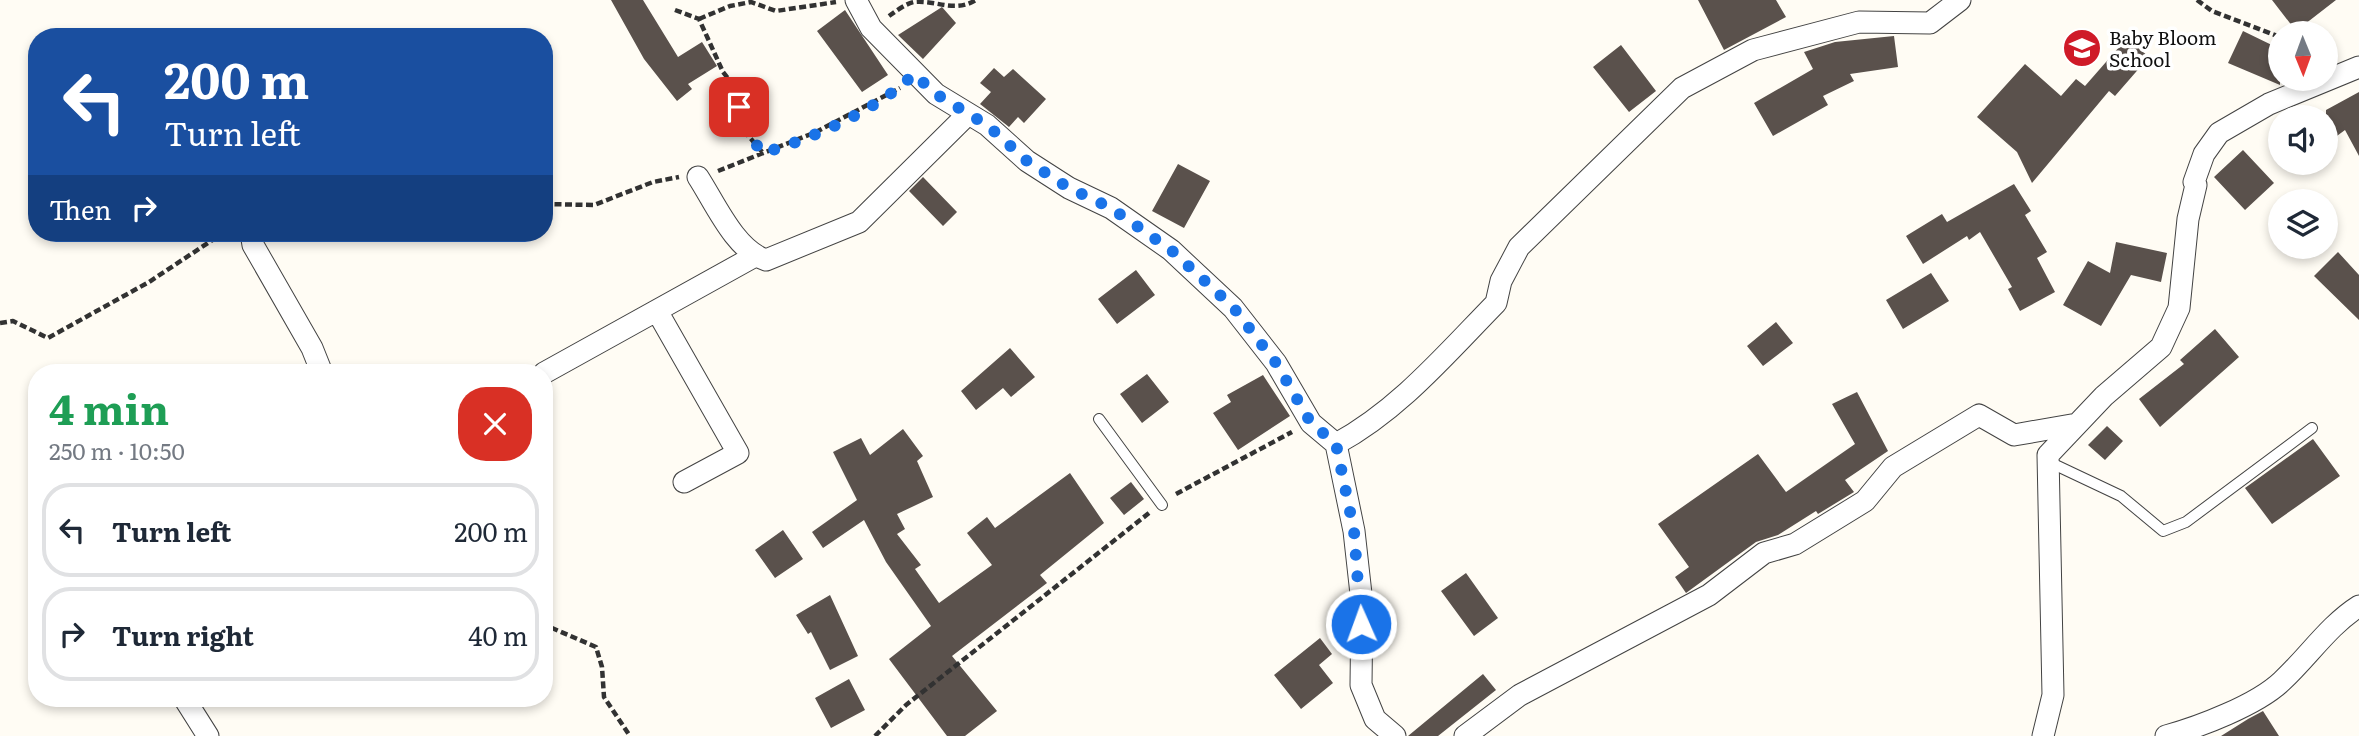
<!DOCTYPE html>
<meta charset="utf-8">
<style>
body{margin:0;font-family:Literata,serif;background:#f6f6f7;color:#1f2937;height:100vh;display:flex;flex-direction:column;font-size:26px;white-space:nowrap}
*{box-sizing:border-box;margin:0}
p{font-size:23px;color:#747a83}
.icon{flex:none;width:38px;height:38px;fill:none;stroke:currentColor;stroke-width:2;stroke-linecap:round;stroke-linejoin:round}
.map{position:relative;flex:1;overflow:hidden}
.sheet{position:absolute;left:28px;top:364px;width:525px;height:343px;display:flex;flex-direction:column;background:#fff;border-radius:28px;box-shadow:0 4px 10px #0003}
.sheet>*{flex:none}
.hud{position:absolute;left:28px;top:28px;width:525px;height:214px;border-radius:28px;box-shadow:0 4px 10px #0003;background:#1a4fa0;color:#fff;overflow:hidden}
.needle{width:46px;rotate:179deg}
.fabs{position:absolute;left:2268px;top:21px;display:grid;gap:14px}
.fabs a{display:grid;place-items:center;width:70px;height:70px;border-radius:50%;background:#fff;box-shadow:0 4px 10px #0003;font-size:35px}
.pin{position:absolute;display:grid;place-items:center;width:60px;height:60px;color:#fff;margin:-30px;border-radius:14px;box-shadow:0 4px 10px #0006}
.me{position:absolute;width:77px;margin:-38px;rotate:358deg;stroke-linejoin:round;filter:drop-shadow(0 0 5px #0008)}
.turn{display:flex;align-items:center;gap:24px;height:147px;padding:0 21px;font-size:32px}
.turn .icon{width:91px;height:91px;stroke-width:2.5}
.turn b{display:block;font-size:49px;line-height:60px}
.then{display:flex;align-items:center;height:66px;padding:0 21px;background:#0003;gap:14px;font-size:26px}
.round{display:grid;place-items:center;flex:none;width:74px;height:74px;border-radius:28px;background:#f6f6f7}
.summary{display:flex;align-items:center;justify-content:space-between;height:119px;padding:0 21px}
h1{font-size:42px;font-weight:700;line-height:52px;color:#1e9e55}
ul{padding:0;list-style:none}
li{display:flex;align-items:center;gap:21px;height:94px;margin:0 14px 10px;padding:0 7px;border:4px solid #e0e1e3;border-radius:28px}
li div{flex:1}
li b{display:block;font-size:26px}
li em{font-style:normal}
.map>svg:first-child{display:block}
.building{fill:#5a514c}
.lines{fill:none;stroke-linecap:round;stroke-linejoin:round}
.lane-casing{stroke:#434343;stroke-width:12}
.street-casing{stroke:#434343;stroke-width:23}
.path{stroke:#323232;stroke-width:4.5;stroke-dasharray:7 3.5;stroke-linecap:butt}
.lane{stroke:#fff;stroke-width:10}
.street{stroke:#fff;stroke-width:21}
.route{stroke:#1a73e8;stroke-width:12;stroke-dasharray:0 21.6}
.labels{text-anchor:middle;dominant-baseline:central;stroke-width:7;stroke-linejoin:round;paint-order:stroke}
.poi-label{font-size:19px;fill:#101010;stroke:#fff;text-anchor:start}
</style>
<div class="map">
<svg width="2359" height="736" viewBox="0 0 2359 736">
<rect width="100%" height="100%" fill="#fffcf4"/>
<path class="building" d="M 611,0 L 643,0 L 678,57 L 702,42 L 717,66 L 688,84 L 692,89 L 677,101 L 644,59 Z
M 1698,0 L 1776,0 L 1786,17 L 1724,50 Z
M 2272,0 L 2336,0 L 2296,31 Z
M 942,7 L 956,23 L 923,59 L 898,35 Z
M 845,10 L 888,75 L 862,92 L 817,31 Z
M 2243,31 L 2280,49 L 2280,85 L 2228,63 Z
M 1894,36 L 1898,67 L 1850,74 L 1854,81 L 1823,96 L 1828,105 L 1773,136 L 1754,103 L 1813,69 L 1804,52 L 1835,42 Z
M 2127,38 L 2149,57 L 2115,96 L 2109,91 L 2032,183 L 2017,152 L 1977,117 L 2025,64 L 2061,96 L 2076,79 L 2085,86 Z
M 1621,45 L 1656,91 L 1629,112 L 1593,67 Z
M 994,68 L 1004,77 L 1013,69 L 1046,99 L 1024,123 L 1018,117 L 1009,127 L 980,104 L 991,92 L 980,83 Z
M 2359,92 L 2359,156 L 2345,130 L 2326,144 L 2326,110 Z
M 2243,150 L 2274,183 L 2245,210 L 2214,177 Z
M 1178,164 L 1210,181 L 1184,228 L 1152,211 Z
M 923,177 L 957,212 L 943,226 L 909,191 Z
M 2014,184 L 2031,211 L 2025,215 L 2047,252 L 2037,258 L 2055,292 L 2020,311 L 2008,289 L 2012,287 L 1980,232 L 1969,240 L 1967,236 L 1923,264 L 1906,236 L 1942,214 L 1947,222 Z
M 2116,242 L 2167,253 L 2161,282 L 2131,275 L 2101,326 L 2063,305 L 2088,261 L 2110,273 Z
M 2338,252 L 2359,275 L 2359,320 L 2314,276 Z
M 1136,270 L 1155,295 L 1117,324 L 1098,299 Z
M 1931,273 L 1949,301 L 1903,329 L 1886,300 Z
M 1776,322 L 1793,343 L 1763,366 L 1747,346 Z
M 2215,329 L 2239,357 L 2160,427 L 2139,399 L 2184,364 L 2180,360 Z
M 1010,348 L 1035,377 L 1011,397 L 1003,388 L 976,410 L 961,391 Z
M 1147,374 L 1169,402 L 1142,423 L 1120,394 Z
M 1263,375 L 1290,416 L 1238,450 L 1213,413 L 1231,402 L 1227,395 Z
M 1857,392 L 1888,451 L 1845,480 L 1854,492 L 1818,514 L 1816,511 L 1778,535 L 1756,542 L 1686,593 L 1675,577 L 1689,567 L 1658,524 L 1758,454 L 1786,492 L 1855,444 L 1832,404 Z
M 2107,426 L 2123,441 L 2105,460 L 2088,445 Z
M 903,429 L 923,456 L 917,461 L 933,497 L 897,514 L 905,529 L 897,534 L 921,565 L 915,569 L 939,603 L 992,565 L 967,533 L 987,517 L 995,528 L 1070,473 L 1104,523 L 1040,575 L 1047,583 L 952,656 L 997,711 L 965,736 L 947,736 L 889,659 L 931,626 L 886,562 L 864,520 L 823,548 L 812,532 L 857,500 L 833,452 L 861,438 L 870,455 Z
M 2313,439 L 2340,476 L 2272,524 L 2245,488 Z
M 1131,482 L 1144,499 L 1124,515 L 1110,498 Z
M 783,530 L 803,559 L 775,578 L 755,550 Z
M 1466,573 L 1498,618 L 1474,636 L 1441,591 Z
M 830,595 L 858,656 L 830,670 L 811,632 L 808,634 L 796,615 Z
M 1320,638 L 1332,654 L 1319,665 L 1333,683 L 1301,709 L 1274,675 Z
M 1483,674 L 1496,690 L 1438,736 L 1408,736 Z
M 849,679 L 865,710 L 831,728 L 815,698 Z
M 2263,711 L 2279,736 L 2221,736 L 2248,719 Z"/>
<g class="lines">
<defs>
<path id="lane" d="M 1099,419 L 1162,505
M 2049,462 L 2121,496 L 2163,531 L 2186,522 L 2312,428"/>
<path id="street" d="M 856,0 L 871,28 L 936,94 L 987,125 L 1027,161 L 1069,188 L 1111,208 L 1171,250 L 1233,308 L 1276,363 L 1311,423 L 1336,444 L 1354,531 L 1362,603 L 1361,685 L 1375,719 L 1395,736
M 698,177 C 715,203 735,250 766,260 L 859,222 L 968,114
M 251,233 L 253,245 L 312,348 L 322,373
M 657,311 L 738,453 L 684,482
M 544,373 L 755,256
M 1336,444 C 1399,410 1446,354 1496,303 L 1501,281 L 1519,247 L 1682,88 L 1753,50 L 1859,22 L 1930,23 L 1960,0
M 184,698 L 208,736
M 1465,736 L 1520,695 L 1709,595 L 1764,553 L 1795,544 L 1865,501 L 1893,467 L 1979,415 L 2014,435 L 2077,424
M 2043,736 L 2053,695 L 2048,455 L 2104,396 L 2161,347 L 2179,308 L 2188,219 L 2196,185 L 2194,182 L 2204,154 L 2219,133 L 2269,104 L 2359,67
M 2166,736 C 2199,727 2257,705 2282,681 C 2308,657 2329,625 2359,606"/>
</defs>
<use href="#lane" class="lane-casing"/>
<use href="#street" class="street-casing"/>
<path class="path" d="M 2197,0 L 2212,11 L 2280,37
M 675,10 L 699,19 L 723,72 L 734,86 L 746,133 L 763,153
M 889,16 C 896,11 905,4 914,2 C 937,0 954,13 976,0
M 699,19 L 730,6 L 751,2 L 776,11 L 836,2
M 718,171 L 816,132 L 900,88
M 544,204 L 594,205 L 653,182 L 679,177
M 0,323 L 13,321 L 48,338 L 149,282 L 223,233
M 1176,494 L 1292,432
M 544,620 L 552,628 L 596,647 L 602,667 L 604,697 L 630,736
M 875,736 L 906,705 L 1149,513"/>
<use href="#lane" class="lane"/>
<use href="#street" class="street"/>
</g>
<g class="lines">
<path class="route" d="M 739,107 L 747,133 L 763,153 C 811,139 878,110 914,74 L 936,94 L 987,125 L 1027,161 L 1069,188 L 1111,208 L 1171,250 L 1233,307 L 1276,363 L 1311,423 L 1336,444 L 1354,531 L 1361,624"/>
</g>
<defs>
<symbol id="school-disc" viewBox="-11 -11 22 22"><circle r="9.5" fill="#cf1a28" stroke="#fff"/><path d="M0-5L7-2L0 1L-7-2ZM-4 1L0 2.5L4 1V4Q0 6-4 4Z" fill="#fff"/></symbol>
</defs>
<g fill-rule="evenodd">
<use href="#school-disc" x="2060" y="26" width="44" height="44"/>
</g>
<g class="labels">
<g class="poi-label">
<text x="2109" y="37">Baby Bloom<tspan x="2109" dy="22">School</tspan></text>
</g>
</g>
</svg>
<div class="fabs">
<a><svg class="needle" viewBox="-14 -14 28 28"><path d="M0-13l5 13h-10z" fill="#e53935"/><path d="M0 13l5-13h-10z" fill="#747a83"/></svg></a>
<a><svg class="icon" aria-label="sound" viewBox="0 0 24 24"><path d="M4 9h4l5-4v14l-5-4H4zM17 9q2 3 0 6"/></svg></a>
<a><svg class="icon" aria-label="layers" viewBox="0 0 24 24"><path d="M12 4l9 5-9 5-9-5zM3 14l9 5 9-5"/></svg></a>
</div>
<div class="pin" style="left:739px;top:107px;background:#d93025"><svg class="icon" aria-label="arrive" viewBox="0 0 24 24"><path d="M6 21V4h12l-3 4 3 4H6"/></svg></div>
<svg class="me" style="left:1361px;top:624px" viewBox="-20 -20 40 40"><circle r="17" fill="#1a73e8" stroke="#fff" stroke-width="3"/><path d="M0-11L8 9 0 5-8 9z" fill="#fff"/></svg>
<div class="hud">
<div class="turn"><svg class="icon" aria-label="left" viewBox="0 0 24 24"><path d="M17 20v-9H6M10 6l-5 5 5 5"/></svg><div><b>200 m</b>Turn left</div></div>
<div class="then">Then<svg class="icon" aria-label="right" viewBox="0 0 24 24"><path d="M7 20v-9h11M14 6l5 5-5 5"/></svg></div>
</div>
<section class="sheet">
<div class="summary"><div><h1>4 min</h1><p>250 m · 10:50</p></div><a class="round" style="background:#d93025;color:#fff"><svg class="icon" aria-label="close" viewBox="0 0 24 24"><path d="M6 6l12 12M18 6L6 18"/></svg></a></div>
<ul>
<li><svg class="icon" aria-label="left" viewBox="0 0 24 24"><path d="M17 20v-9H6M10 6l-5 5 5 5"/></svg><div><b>Turn left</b></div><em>200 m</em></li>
<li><svg class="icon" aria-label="right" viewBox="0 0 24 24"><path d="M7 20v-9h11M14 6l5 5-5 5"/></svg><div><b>Turn right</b></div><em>40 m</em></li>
</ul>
</section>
</div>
